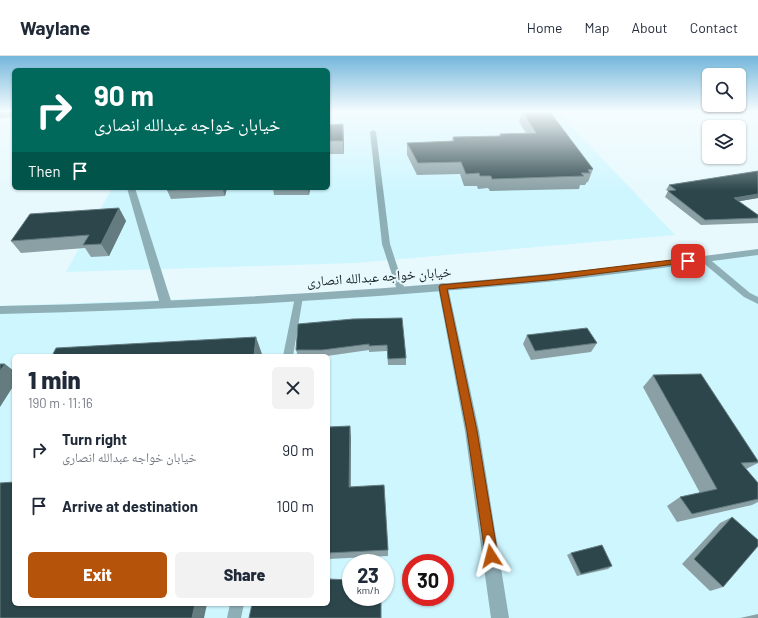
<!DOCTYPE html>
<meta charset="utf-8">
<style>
body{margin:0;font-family:Barlow,"Noto Naskh Arabic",sans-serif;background:#f2f2f3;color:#1f2937;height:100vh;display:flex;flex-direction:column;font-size:15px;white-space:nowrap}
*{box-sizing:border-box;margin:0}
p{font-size:13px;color:#747a83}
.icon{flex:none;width:22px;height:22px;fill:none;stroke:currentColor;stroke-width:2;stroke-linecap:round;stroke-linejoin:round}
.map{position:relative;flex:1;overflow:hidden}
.drawer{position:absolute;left:12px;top:298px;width:318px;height:252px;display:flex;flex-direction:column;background:#fff;border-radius:6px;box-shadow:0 1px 3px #0004}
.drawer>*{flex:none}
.hud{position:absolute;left:12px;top:12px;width:318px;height:122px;border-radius:6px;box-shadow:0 1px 3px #0004;background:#00695c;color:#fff;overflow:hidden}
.tools{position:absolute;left:702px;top:12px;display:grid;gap:8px}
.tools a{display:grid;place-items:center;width:44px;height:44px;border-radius:6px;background:#fff;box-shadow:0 1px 3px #0004;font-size:20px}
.speed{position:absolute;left:342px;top:498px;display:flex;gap:8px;font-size:20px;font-weight:700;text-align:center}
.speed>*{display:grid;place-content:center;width:52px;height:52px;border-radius:50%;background:#fff;box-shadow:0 1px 3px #0004;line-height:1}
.speed small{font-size:10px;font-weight:400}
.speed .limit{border:6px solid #d22;background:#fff;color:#111}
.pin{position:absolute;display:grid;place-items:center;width:34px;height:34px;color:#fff;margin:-17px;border-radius:8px;box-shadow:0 2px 6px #0006}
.me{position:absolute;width:44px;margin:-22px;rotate:351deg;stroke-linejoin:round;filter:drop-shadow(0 0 3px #0008)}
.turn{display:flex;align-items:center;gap:14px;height:84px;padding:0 16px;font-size:18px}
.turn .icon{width:52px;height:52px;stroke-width:2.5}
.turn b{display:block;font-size:28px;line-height:34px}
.then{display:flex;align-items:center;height:38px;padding:0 16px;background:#0003;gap:8px;font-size:15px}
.round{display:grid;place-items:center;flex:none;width:42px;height:42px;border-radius:6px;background:#f2f2f3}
.headline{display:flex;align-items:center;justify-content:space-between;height:68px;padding:0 16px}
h1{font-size:24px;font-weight:800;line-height:30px}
.action{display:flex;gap:8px;margin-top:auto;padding:8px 16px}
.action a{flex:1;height:46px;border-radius:6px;background:#b45309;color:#fff;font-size:16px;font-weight:800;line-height:46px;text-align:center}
.action a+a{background:#f2f2f3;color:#1f2937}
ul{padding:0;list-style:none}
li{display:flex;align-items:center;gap:12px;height:56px;padding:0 16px}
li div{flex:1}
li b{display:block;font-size:15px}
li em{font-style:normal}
header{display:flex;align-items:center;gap:24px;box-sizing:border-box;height:56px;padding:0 20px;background:#fff;border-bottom:1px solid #e0e1e3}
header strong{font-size:19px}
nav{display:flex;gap:22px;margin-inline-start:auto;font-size:14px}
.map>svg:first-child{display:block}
.built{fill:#cef6ff;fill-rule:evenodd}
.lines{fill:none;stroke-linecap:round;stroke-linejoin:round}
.service{fill:#8fafb6;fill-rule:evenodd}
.minor{fill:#8fafb6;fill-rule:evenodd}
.tertiary{fill:#8fafb6;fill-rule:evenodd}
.wall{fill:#8aa0a4}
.shaded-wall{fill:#647c80}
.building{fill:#2c464b;stroke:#647c80}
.route{fill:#b45309;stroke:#753606}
.labels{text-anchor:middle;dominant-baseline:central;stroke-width:4;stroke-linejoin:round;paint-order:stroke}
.street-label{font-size:14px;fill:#182326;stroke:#e7f9fd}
</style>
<header>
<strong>Waylane</strong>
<nav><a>Home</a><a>Map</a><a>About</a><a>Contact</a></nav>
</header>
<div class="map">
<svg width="758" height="562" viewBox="0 0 758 562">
<rect width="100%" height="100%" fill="#e7f9fd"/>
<path class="built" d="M 328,56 L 558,56 L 675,179 L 355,207 L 66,216 L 112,132 L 328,132 Z
M 758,196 L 758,562 L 0,562 L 0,250 L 371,236 L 548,222 ZM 14,300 L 328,300 L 328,548 L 14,548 ZM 351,507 L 385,507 L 385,541 L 351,541 ZM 411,507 L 445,507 L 445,541 L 411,541 Z"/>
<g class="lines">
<path class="service" d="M 373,74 L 376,76 L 390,188 L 405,234 L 401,237 L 397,234 L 382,188 L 370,76 Z
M 701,201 L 707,201 L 750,237 L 758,241 L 758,248 L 744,241 L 701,205 Z
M 299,238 L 303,241 L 293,300 L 283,300 L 295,241 Z
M 230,548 L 244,548 L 241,562 L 227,562 Z"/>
<path class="minor" d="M 127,132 L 135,132 L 172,248 L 170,251 L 162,251 L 160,248 Z
M 443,227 L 447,228 L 448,231 L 479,375 L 509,562 L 491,562 L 465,375 L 438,231 L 439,228 Z"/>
<path class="tertiary" d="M 758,193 L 758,199 C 687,208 617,219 546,226 C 364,243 182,254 0,258 L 0,250 C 182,246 364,236 546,218 C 617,212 687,202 758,193 Z"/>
</g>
<path class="wall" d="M 0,56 L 14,56 L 14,61 L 0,62 Z
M 522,56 L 550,56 L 593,113 L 588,126 L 587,126 L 585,129 L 580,129 L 579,133 L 490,135 L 488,132 L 478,133 L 477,130 L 464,130 L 460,118 L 417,119 L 407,99 L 407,87 L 452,85 L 453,81 L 499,80 L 500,78 L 526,77 L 519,66 Z
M 328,69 L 344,81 L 344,98 L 328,98 Z
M 758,115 L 758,142 L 739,145 L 758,159 L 758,167 L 701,169 L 665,141 L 668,135 L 666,134 L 669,129 Z
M 168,132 L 227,132 L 225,140 L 171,143 L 167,134 Z
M 273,132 L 310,132 L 309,139 L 274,139 Z
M 119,152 L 126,165 L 109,200 L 91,201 L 85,192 L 21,197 L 11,185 Z
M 353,263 L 406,302 L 406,309 L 388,309 L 387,295 L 369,296 L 369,294 L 327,300 L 298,300 L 296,294 Z
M 527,279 L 597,287 L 591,296 L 531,304 L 523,288 Z
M 653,319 L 758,405 L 758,407 L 746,413 L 758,427 L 758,446 L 752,449 L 677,466 L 667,450 L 680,441 L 700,437 L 643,331 Z
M 328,371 L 351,381 L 351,430 L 388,494 L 388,500 L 328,503 Z
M 732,461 L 723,531 L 710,535 L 682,508 L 720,467 Z
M 571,497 L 612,510 L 608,513 L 577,520 L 567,499 Z
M 758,558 L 758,562 L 740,562 Z"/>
<path class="shaded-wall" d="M 343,68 L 344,81 L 344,98 L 343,85 Z
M 222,132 L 227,132 L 225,140 Z
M 308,132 L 310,132 L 309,139 Z
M 758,138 L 758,142 L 730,147 L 734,142 Z
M 119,152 L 126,165 L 109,200 L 101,188 Z
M 256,281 L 262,298 L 262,300 L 254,300 Z
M 5,308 L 14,315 L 14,329 L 0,351 L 0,315 Z
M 350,370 L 351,381 L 350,440 L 349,431 Z
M 195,548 L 207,548 L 204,562 L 192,562 Z"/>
<path class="building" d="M 0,56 L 14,56 L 14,57 L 0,58 Z
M 523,56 L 550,56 L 593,113 L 588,114 L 590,117 L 581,117 L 584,120 L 492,123 L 491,120 L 480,120 L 479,117 L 466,118 L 461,106 L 418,107 L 407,87 L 454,85 L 453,81 L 501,80 L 500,78 L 536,77 Z
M 343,68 L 343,85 L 328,85 L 328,69 Z
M 758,115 L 758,138 L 734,142 L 758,159 L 758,162 L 705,164 L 668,135 L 676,134 L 669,129 Z
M 168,132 L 214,132 L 167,134 Z
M 119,152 L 101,188 L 83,189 L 89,179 L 11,185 L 30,158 Z
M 402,262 L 406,302 L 388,303 L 387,289 L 369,290 L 369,288 L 322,294 L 296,294 L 298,268 L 353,263 Z
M 587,272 L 597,287 L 535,295 L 527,279 Z
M 256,281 L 254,300 L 52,300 L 56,292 Z
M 0,308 L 5,308 L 0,315 Z
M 701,318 L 758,405 L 758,406 L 741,407 L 758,427 L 758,443 L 692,458 L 680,441 L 717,433 L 653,319 Z
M 350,370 L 349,431 L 384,429 L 388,494 L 328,497 L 328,371 Z
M 14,426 L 14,548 L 195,548 L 192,562 L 0,562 L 0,427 Z
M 732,461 L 758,484 L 758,490 L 723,531 L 694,503 Z
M 602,489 L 612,510 L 581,518 L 571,497 Z
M 328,523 L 351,524 L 351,541 L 381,541 L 381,562 L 249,562 L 252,548 L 328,548 Z"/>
<linearGradient id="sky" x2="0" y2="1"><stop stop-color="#74b6db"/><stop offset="0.41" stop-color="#f4fcfe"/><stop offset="1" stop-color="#f4fcfe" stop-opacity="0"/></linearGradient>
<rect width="758" height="135" fill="url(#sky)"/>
<path class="route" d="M 688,202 L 692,205 L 691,206 L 548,224 L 447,233 L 477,375 L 498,500 L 496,504 L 491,506 L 486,504 L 467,375 L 439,231 L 440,229 L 548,219 Z"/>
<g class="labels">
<g class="street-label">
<text transform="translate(379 220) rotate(-4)">خیابان خواجه عبدالله انصاری</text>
</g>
</g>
</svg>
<div class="tools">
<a><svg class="icon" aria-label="search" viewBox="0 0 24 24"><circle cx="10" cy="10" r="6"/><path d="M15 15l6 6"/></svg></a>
<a><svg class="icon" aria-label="layers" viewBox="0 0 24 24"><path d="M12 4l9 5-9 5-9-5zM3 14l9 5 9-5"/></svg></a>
</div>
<div class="speed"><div>23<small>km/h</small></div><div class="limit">30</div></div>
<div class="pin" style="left:688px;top:205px;background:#d93025"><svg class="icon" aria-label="arrive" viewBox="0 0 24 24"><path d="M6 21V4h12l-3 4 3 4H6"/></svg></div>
<svg class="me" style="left:491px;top:500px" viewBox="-20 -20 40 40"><path d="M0-17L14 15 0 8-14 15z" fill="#b45309" stroke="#fff" stroke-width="4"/></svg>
<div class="hud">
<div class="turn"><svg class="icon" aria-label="right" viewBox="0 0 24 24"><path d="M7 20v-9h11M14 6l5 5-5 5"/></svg><div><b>90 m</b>خیابان خواجه عبدالله انصاری</div></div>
<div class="then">Then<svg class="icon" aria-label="arrive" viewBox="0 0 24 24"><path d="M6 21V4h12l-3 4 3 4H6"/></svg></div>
</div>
<section class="drawer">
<div class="headline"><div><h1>1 min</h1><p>190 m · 11:16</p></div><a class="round"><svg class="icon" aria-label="close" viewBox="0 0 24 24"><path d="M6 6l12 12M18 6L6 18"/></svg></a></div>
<ul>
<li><svg class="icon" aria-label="right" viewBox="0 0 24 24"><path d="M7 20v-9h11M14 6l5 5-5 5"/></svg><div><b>Turn right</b><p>خیابان خواجه عبدالله انصاری</p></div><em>90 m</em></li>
<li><svg class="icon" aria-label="arrive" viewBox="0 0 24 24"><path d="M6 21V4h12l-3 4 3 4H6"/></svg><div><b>Arrive at destination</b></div><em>100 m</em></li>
</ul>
<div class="action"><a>Exit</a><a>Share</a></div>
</section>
</div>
